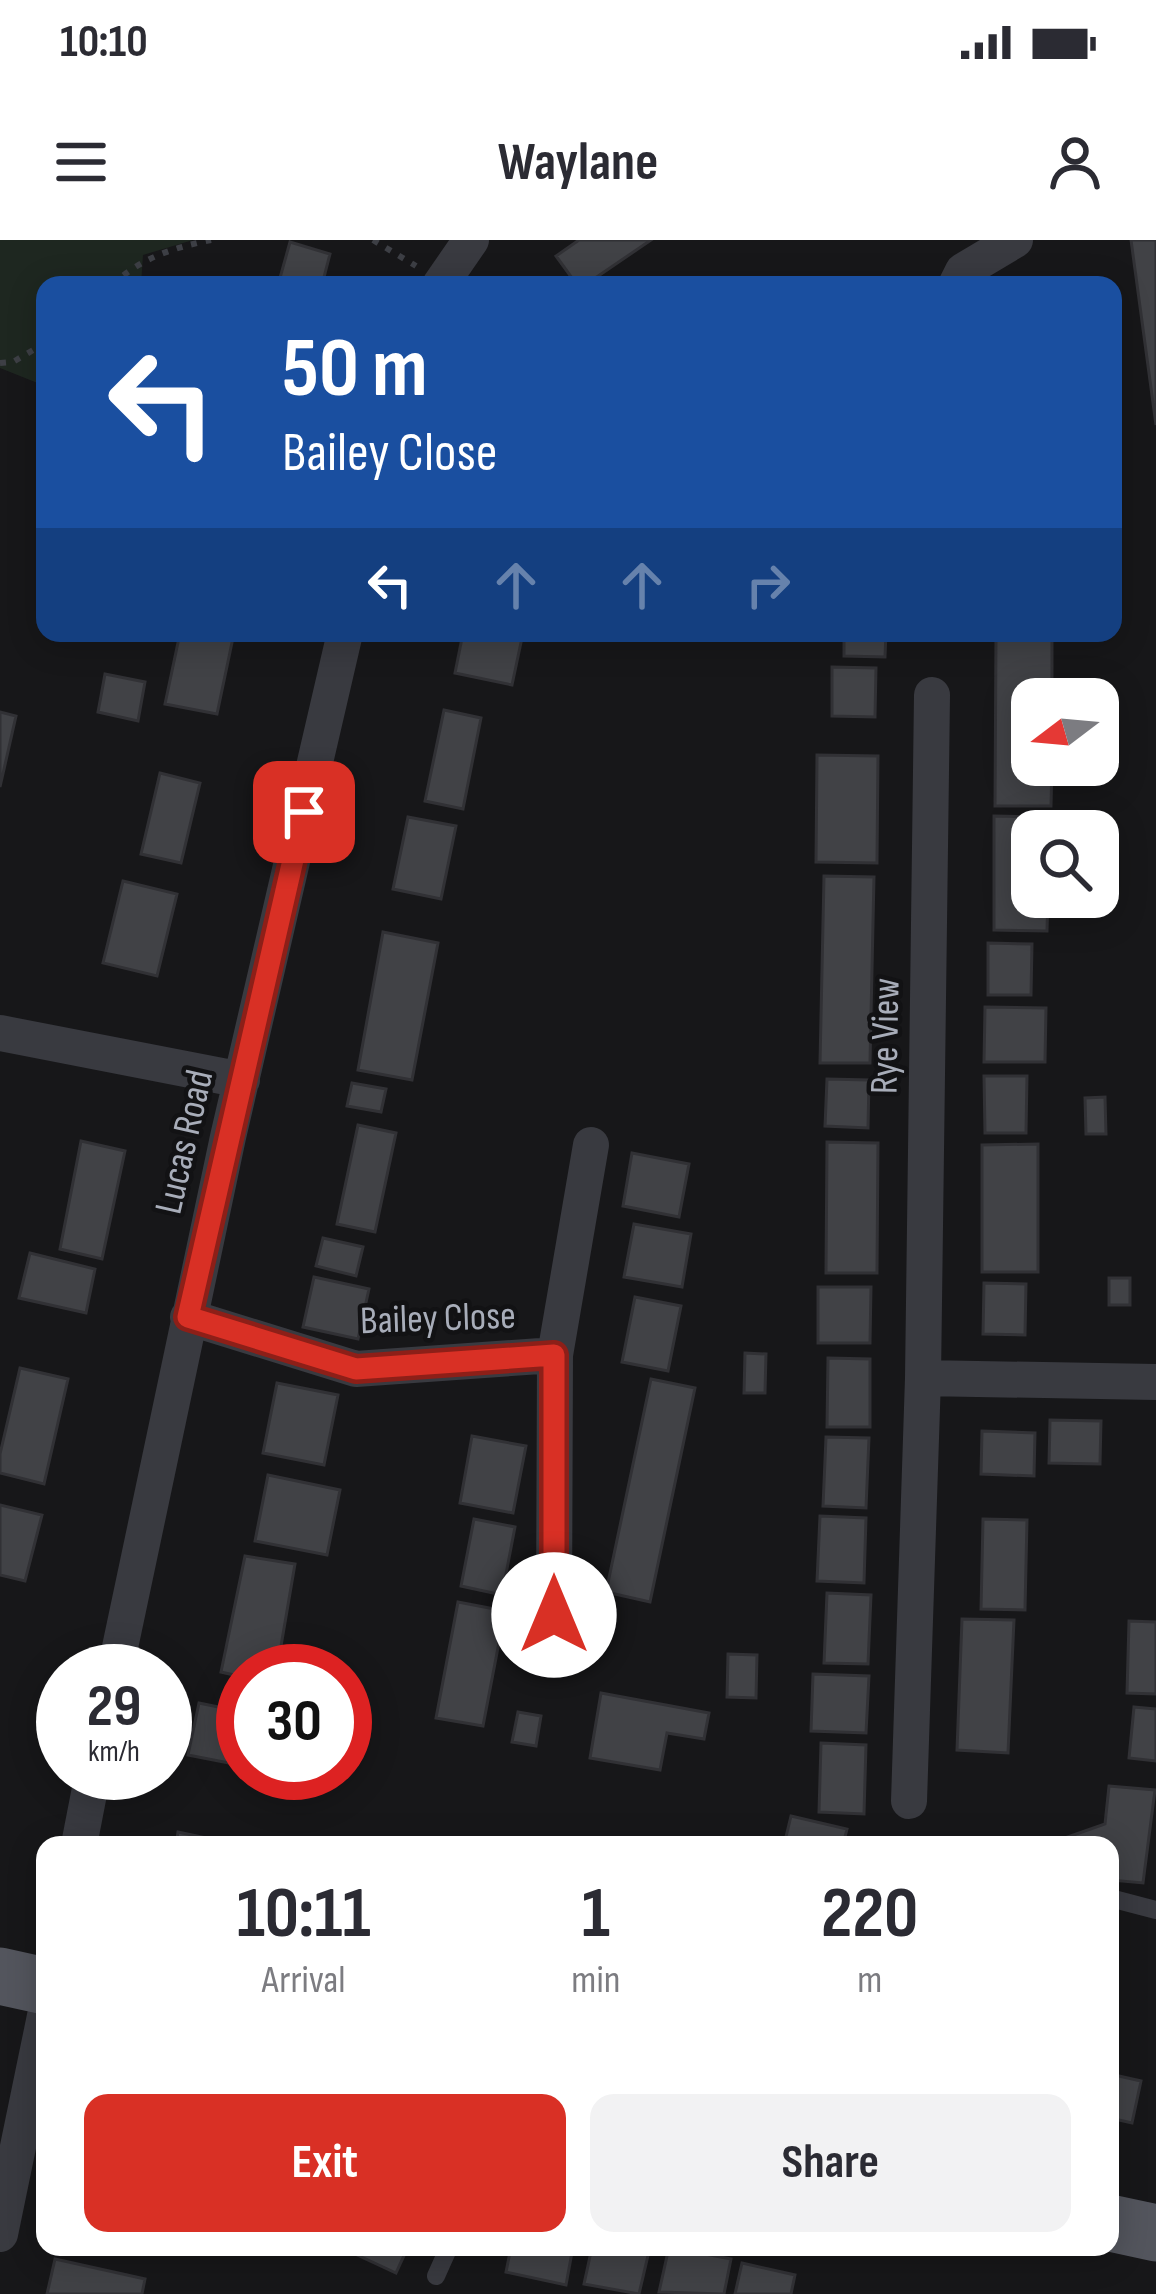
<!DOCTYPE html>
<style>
body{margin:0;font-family:"Sofia Sans Condensed",sans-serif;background:#f2f2f3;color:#2b2b33;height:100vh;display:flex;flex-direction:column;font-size:45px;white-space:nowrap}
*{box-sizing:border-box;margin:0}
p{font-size:39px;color:#7c7c81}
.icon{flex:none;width:66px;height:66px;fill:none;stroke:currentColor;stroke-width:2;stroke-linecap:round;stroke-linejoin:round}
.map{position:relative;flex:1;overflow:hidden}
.side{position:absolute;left:36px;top:1596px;width:1083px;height:420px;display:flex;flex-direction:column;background:#fff;border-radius:24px;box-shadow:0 6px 30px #0003}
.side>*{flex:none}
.hud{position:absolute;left:36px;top:36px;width:1086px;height:366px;border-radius:24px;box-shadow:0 6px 30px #0003;background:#1a4fa0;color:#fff;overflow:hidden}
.needle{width:78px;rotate:254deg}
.fabs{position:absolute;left:1011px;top:438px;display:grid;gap:24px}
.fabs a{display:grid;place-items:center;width:108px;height:108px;border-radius:24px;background:#fff;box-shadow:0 6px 30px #0003;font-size:60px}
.speed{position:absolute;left:36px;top:1404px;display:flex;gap:24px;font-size:60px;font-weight:700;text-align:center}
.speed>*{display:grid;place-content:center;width:156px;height:156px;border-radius:50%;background:#fff;box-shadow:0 6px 30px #0003;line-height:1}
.speed small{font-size:30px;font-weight:400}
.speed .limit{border:18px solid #d22;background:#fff;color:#111}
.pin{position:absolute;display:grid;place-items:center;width:102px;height:102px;color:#fff;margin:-51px;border-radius:24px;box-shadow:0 6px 18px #0006}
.me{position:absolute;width:132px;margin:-66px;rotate:0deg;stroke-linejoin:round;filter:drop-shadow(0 0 9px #0008)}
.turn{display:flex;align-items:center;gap:42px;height:252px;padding:0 48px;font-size:54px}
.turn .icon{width:156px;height:156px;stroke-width:2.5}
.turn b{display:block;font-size:84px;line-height:102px}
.lanes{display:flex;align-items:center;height:114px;padding:0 48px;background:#0003;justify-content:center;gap:60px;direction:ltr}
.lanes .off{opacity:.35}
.eta{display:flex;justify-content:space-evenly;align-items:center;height:204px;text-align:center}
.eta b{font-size:72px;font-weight:700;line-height:84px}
.cta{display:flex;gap:24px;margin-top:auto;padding:24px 48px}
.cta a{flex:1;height:138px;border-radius:24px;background:#d93025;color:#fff;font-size:48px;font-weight:700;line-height:138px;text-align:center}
.cta a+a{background:#f2f2f3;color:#2b2b33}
.status{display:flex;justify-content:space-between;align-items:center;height:84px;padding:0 60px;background:#fff;direction:ltr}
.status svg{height:33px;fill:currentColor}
header{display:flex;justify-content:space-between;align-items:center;height:156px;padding:0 48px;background:#fff;font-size:54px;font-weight:700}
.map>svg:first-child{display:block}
.green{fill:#1e2720}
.building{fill:#414246;stroke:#313135;stroke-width:3}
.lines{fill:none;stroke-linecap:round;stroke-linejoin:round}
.path{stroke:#3d3f45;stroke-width:6;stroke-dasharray:6 9;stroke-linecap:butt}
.service{stroke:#393a40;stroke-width:18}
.minor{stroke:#393a40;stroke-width:36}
.primary{stroke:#53555d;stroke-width:57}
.route-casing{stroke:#8d1f18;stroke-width:30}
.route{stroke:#d93025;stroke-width:21}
.labels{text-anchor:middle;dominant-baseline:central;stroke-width:9;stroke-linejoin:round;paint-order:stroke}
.street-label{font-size:39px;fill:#a8adb9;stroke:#121214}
</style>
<div class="status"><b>10:10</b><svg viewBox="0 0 49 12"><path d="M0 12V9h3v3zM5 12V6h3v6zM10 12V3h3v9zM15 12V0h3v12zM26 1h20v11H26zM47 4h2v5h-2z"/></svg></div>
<header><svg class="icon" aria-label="menu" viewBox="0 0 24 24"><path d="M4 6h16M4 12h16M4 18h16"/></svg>Waylane<svg class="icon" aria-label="person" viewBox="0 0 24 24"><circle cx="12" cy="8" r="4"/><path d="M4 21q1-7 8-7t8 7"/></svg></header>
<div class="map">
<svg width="1156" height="2054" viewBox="0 0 1156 2054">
<rect width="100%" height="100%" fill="#171719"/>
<path class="green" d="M 0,0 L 193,0 L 143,15 L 141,45 L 45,45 L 45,146 L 0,128 Z"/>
<path class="building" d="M 579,0 L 651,0 L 585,45 L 577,45 L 556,16 Z
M 1131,0 L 1156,0 L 1156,185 Z
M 290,2 L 330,14 L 322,45 L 278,45 Z
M 180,393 L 234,393 L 217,474 L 165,464 Z
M 463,393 L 523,393 L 512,445 L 455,433 Z
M 844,393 L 886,393 L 885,417 L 844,416 Z
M 996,393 L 1052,393 L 1052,459 L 1032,459 L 1032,525 L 1052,525 L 1051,566 L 995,566 Z
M 832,427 L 876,428 L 875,477 L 832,476 Z
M 105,434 L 145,442 L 138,481 L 98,472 Z
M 444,470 L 481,478 L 463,569 L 425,561 Z
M 0,472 L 16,476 L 0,547 Z
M 817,515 L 878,516 L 877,623 L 816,622 Z
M 160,533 L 200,543 L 181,623 L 141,614 Z
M 994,576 L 1049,577 L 1048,591 L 1032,591 L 1032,657 L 1048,657 L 1047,691 L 994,690 Z
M 408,577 L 456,586 L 441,659 L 393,649 Z
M 824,636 L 874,637 L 870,823 L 820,823 Z
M 123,641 L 177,654 L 157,736 L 103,723 Z
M 383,692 L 438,703 L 412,840 L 358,830 Z
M 988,703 L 1032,704 L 1031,755 L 988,755 Z
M 985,767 L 1046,768 L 1045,822 L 984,822 Z
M 984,836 L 1027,836 L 1026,893 L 985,893 Z
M 827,839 L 869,840 L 868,888 L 825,886 Z
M 352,843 L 386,849 L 381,872 L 347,866 Z
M 1105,857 L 1106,894 L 1086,894 L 1085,858 Z
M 358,885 L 396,893 L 375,992 L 337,984 Z
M 81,901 L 125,911 L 102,1019 L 60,1009 Z
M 827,902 L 878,903 L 877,1033 L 826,1033 Z
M 1038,904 L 1038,1032 L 982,1032 L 982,905 Z
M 632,913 L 689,924 L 679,977 L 623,966 Z
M 634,984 L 691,994 L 682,1047 L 624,1037 Z
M 323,998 L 363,1007 L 356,1036 L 316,1026 Z
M 30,1013 L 95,1029 L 86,1073 L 19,1058 Z
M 314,1037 L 369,1049 L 358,1099 L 303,1087 Z
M 1109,1038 L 1130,1038 L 1130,1065 L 1109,1065 Z
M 984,1043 L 1026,1044 L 1025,1095 L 983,1094 Z
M 818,1047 L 871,1047 L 870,1103 L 818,1103 Z
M 635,1057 L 681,1066 L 668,1131 L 622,1122 Z
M 745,1113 L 766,1114 L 765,1153 L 744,1153 Z
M 828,1118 L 870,1119 L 870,1187 L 827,1187 Z
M 20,1128 L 68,1139 L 44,1244 L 0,1233 L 0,1214 Z
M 651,1139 L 695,1148 L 650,1362 L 606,1352 Z
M 277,1143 L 338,1155 L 324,1225 L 263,1213 Z
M 1050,1180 L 1101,1181 L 1100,1224 L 1049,1223 Z
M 982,1191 L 1035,1193 L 1034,1236 L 981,1234 Z
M 472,1196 L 526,1206 L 513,1273 L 460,1263 Z
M 826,1197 L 869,1198 L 866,1268 L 823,1266 Z
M 268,1235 L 340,1250 L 327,1315 L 255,1301 Z
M 0,1265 L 42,1275 L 25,1341 L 0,1335 Z
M 820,1276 L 866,1278 L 864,1343 L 817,1341 Z
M 474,1279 L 515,1287 L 502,1355 L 461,1346 Z
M 983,1279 L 1027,1280 L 1025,1370 L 981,1369 Z
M 245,1316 L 295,1324 L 280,1412 L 271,1431 L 243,1431 L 243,1437 L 221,1432 Z
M 827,1353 L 871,1355 L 868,1424 L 824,1423 Z
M 458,1362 L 505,1371 L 483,1486 L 436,1478 Z
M 962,1379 L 1014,1380 L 1008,1513 L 957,1510 Z
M 1129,1381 L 1156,1382 L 1156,1454 L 1127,1453 Z
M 728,1414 L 757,1415 L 756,1458 L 727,1457 Z
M 813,1434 L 869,1436 L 866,1493 L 811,1491 Z
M 601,1453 L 709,1473 L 704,1499 L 667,1493 L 660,1530 L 590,1518 Z
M 199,1463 L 243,1472 L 239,1525 L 188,1515 Z
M 1134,1467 L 1156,1469 L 1156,1521 L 1129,1518 Z
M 518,1472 L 541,1476 L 536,1506 L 512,1502 Z
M 821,1503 L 866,1505 L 864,1574 L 819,1572 Z
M 1109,1546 L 1155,1550 L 1143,1643 L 1110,1640 L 1110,1605 L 1068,1605 L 1065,1598 L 1105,1584 Z
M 791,1576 L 847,1589 L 843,1605 L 784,1605 Z
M 178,1592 L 239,1605 L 176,1605 Z
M 1110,1834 L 1141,1841 L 1132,1883 L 1110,1878 Z
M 340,2007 L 408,2007 L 396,2033 Z
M 511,2007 L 573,2007 L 566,2045 L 506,2032 Z
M 592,2007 L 650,2007 L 639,2054 L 584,2044 Z
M 669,2007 L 731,2019 L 724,2054 L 659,2052 Z
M 55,2019 L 145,2039 L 142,2054 L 47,2054 Z
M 742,2023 L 795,2035 L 791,2054 L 735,2054 Z"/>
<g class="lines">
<path class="path" d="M 373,0 L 416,26
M 112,45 C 141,18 172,8 211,0
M 0,123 L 13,122 L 45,103"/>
<path class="service" d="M 1110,1658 L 1156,1670
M 436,2036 L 449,2007"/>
<path class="minor" d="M 440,45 L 471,0
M 956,45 L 963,31 L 1015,0
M 0,793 L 242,840
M 188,1077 L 356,1129 L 555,1115 L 591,905
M 923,1138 L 1156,1142
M 554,1375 L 555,1115
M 115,1431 L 228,897 L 345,393
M 909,1561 L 923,1138 L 932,455
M 79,1605 L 93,1533
M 0,1994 L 45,1776"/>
<path class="primary" d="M 0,1736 L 45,1746
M 1110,1983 L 1156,1993"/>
</g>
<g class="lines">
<defs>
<path id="route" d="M 304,572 L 188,1077 L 356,1129 L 554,1115 L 554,1375"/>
</defs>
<use href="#route" class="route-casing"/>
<use href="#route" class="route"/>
</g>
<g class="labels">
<g class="street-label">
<text transform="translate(886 796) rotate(-89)">Rye View</text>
<text transform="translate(185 902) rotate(-77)">Lucas Road</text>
<text transform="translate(438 1079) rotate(-2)">Bailey Close</text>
</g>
</g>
</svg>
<div class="fabs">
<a><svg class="needle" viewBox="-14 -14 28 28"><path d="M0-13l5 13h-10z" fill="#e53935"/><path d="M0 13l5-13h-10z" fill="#7c7c81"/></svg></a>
<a><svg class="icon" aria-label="search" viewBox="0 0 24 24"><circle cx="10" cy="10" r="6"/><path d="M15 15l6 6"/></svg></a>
</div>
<div class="speed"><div>29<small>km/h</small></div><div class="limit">30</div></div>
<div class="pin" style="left:304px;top:572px;background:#d93025"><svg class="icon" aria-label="arrive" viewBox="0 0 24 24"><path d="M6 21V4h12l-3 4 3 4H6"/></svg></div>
<svg class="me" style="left:554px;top:1375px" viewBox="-20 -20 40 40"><circle r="19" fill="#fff"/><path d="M0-13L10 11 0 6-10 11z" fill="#d93025"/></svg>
<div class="hud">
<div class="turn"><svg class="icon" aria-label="left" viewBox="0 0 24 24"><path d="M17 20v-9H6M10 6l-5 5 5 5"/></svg><div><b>50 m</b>Bailey Close</div></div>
<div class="lanes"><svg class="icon" aria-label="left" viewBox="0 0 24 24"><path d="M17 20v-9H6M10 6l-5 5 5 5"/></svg><svg class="icon off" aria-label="ahead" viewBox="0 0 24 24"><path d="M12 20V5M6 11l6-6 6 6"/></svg><svg class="icon off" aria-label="ahead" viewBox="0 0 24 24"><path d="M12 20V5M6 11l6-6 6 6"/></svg><svg class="icon off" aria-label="right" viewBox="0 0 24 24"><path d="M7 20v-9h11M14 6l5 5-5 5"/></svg></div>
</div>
<section class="side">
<div class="eta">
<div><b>10:11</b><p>Arrival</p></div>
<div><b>1</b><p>min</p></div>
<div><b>220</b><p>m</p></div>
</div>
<div class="cta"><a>Exit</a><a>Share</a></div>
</section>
</div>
